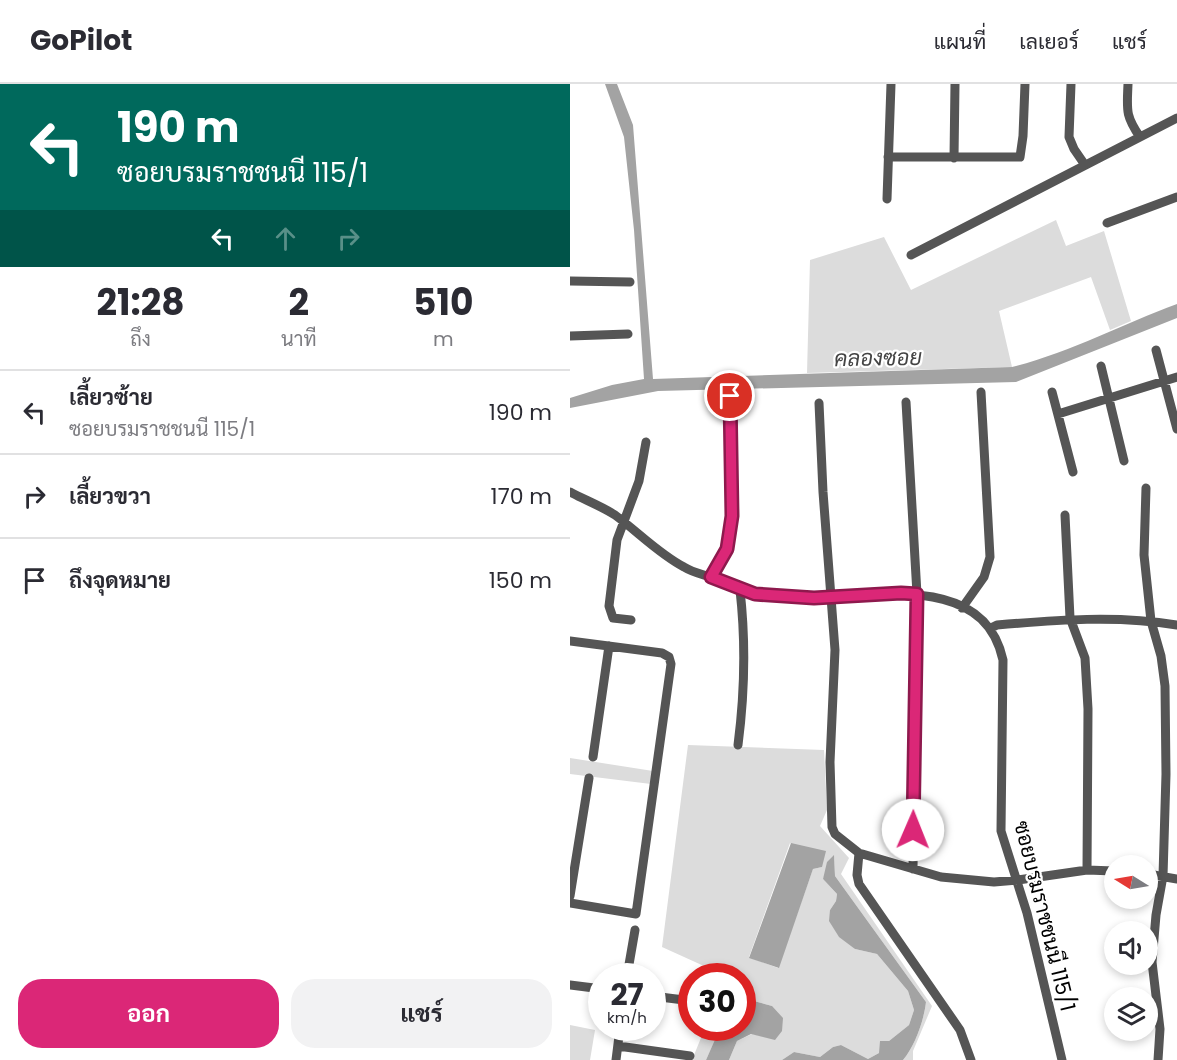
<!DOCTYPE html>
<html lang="th">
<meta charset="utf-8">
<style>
body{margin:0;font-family:Poppins,Sarabun,sans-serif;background:#f2f2f3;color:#2b2b33;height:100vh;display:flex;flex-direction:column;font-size:22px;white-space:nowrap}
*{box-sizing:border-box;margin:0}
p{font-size:20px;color:#7c7c81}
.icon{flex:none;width:33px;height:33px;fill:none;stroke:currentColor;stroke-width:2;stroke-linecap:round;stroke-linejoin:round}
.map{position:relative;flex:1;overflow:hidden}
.side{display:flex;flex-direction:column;background:#fff;width:570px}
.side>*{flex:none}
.banner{background:#00695c;color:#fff;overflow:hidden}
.needle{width:39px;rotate:281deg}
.fabs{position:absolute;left:534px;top:771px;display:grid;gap:12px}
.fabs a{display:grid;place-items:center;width:54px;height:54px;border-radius:50%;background:#fff;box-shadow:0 3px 9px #0003;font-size:30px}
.speed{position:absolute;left:18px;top:879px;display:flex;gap:12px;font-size:30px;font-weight:700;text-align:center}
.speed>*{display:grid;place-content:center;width:78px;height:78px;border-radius:50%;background:#fff;box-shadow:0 3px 9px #0003;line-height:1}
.speed small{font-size:15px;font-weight:400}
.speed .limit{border:9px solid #d22;background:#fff;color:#111}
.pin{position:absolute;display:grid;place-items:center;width:51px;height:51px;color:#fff;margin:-26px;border:3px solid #fff;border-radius:50%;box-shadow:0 2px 6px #0007}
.me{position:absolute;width:66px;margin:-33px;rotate:1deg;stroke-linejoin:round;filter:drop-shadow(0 0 4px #0008)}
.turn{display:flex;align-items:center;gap:21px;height:126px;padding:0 18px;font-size:27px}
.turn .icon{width:78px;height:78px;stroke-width:2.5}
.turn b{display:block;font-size:42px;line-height:51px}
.lanes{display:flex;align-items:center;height:57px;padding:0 18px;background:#0003;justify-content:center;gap:30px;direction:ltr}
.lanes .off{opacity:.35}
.eta{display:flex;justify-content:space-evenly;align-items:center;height:102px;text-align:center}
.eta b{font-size:36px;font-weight:700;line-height:42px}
.cta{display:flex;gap:12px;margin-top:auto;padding:12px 18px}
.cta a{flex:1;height:69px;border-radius:24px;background:#db2777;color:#fff;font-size:24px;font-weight:700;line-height:69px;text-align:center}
.cta a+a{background:#f2f2f3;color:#2b2b33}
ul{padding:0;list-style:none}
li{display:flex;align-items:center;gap:18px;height:84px;padding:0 18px;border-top:2px solid #e1e1e2}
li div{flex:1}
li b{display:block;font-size:22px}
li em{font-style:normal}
header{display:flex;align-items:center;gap:36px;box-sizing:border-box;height:84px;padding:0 30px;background:#fff;border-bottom:2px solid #e1e1e2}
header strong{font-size:28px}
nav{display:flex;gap:33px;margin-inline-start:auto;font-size:21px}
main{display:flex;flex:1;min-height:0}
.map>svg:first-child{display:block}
.green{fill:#dcdcdc;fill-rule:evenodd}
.water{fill:#a3a3a3}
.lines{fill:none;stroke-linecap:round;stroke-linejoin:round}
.minor{stroke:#555;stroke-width:9}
.route-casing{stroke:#8e194d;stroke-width:15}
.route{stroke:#db2777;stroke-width:10}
.labels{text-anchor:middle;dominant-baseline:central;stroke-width:4.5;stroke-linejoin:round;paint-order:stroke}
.street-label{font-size:21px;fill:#000;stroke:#fff}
.water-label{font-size:22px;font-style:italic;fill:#444;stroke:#fff}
</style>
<header>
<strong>GoPilot</strong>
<nav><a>แผนที่</a><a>เลเยอร์</a><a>แชร์</a></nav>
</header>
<main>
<section class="side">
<div class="banner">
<div class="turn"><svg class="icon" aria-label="left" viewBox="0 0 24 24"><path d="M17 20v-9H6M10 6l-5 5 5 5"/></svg><div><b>190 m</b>ซอยบรมราชชนนี 115/1</div></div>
<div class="lanes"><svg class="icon" aria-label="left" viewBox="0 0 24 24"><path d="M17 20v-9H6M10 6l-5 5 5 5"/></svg><svg class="icon off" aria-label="ahead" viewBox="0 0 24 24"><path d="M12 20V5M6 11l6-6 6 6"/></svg><svg class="icon off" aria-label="right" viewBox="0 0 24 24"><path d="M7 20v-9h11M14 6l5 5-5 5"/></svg></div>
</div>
<div class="eta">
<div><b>21:28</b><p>ถึง</p></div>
<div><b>2</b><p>นาที</p></div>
<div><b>510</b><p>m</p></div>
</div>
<ul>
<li><svg class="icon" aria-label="left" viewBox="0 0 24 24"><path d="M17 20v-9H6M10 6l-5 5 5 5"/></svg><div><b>เลี้ยวซ้าย</b><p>ซอยบรมราชชนนี 115/1</p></div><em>190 m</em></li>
<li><svg class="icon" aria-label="right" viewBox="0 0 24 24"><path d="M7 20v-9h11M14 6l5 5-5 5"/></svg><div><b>เลี้ยวขวา</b></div><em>170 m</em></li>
<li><svg class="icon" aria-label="arrive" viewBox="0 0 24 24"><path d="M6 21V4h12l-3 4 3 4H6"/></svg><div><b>ถึงจุดหมาย</b></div><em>150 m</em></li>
</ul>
<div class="cta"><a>ออก</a><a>แชร์</a></div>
</section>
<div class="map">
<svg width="607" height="976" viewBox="0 0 607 976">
<rect width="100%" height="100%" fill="#fff"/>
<path class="green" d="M 486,136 L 496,162 L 534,147 L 561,237 L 540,246 L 521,193 L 429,227 L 442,283 L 237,289 L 240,176 L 314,153 L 341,206 Z
M 118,661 L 254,666 L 257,726 L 250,742 L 279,774 L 271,790 L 362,922 L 343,967 L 343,976 L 333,976 C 345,962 354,936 356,918 L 265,792 L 264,772 L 253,795 L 267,810 L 266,817 L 260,826 L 285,865 L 307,870 L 338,907 L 344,926 L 339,941 L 319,957 L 309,969 L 298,975 L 271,961 L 263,963 L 250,973 L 224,968 L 212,976 L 159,976 L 167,957 L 182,950 L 205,955 L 202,922 L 173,914 L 172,892 L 156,892 L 92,863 ZM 220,759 L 252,783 L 243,785 L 208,884 L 179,873 Z
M 0,674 L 83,687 L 81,700 L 0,690 Z
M 0,941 L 25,946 L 20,976 L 0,976 Z
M 135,944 L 150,944 L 136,976 L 122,976 Z"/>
<path class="water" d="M 35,0 L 47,0 L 63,41 L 83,295 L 442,283 C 499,269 552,240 607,220 L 607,234 L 446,298 L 88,307 L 0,324 L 0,314 L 42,301 L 74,295 L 64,146 L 54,53 Z
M 221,759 L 256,767 L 252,783 L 243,785 L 209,884 L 179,874 Z
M 264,771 L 265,792 L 356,918 C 354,936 345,962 333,976 L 212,976 L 224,968 L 250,973 L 263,963 L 271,961 L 298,975 L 309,969 L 310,957 L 319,957 L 339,941 L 344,926 L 338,907 L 307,870 L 285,865 L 269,853 L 259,837 L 260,826 L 266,817 L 267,810 L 253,795 L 257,778 Z
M 173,914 L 202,922 L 213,934 L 212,947 L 205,956 L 181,950 L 167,957 L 159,976 L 136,976 L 150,944 L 172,944 Z"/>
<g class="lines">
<path class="minor" d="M 501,0 L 499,53 L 504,65 L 515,81
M 558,0 C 557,26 555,31 570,53
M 318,73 L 450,73 L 453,52 L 455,0
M 384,74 L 385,0
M 317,115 L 321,0
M 537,139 L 607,113
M 341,171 L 607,34
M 0,197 L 60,198
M 0,252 L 58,250
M 586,266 L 607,345
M 531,282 L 554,377
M 482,308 L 503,388
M 336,318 L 347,510 L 343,785
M 249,319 L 253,408 L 265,566 L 260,678 L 262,743 L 265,750 L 289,769 L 371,793 L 424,798 L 448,796 L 517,786 L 544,787
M 488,330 L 607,293
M 576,404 L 574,471 L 581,537 L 591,572 L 595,602 L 596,690 L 593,792 L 586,831 L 582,878 L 590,945 L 588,976
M 0,408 C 15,416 31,422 45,431 C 68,448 89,470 114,483 C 122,488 131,490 140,493 C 150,496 159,501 169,505 C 245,534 409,465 433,576 L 431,747 L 457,829 L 492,976
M 495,431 L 500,534 L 515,574 L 518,625 L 517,786
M 141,493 L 157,465 L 161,445 L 160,312
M 392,524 L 414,493 L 420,473 L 411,308
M 61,536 L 43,534 L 39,522 L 47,456 L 69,397 L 76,358
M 421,544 L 427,541 C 487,536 547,531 607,541
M 0,557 L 92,569 L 99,573 L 101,580 L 66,830 L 0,819
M 168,661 C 175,607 176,559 170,506
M 23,673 L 39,562
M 289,769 L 287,791 L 289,800 L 390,946 L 401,976
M 578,790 L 607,795
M 0,812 L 19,694
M 57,892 L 65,846
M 0,901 L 32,905
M 82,912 L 122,917
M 48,962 L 120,972
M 46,976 L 50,944"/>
</g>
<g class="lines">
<defs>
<path id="route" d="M 160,312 L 162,432 L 157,465 L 141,493 L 185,510 L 244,514 L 331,509 L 347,510 L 343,746"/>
</defs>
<use href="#route" class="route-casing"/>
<use href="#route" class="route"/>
</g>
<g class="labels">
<g class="street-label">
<text transform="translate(475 832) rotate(76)">ซอยบรมราชชนนี 115/1</text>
</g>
<g class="water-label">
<text transform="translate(308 274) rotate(-1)">คลองซอย</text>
</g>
</g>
</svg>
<div class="fabs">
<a><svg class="needle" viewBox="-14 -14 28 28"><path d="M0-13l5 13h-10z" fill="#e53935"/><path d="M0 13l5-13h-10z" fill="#7c7c81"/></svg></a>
<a><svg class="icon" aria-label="sound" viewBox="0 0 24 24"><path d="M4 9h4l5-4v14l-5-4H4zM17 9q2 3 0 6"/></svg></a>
<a><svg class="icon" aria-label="layers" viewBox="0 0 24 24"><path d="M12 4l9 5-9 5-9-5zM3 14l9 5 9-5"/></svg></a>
</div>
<div class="speed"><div>27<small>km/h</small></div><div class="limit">30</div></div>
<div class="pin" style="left:160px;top:312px;background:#d93025"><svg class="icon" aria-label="arrive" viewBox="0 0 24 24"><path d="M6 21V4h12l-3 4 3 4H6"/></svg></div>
<svg class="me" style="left:343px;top:746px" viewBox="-20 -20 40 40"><circle r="19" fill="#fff"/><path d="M0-13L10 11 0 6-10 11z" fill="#db2777"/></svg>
</div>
</main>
